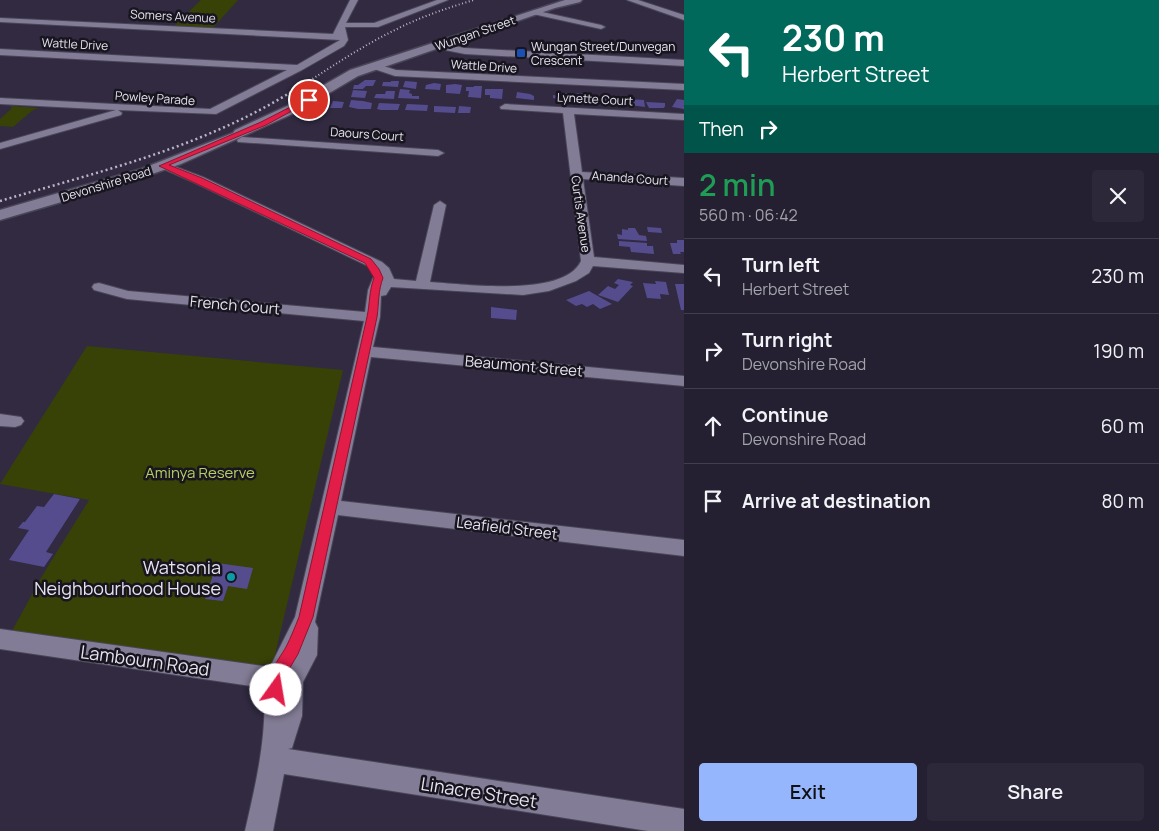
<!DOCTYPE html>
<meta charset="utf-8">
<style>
body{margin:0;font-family:Manrope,sans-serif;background:#2d2839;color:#f1f3f6;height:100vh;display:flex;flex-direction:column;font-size:19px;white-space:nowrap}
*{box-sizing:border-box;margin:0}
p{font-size:16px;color:#a3a3ab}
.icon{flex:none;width:28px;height:28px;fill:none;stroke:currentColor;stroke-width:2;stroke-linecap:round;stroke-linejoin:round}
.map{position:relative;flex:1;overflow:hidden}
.side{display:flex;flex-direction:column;background:#252031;width:475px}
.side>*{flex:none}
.guide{background:#00695c;color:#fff;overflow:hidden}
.pin{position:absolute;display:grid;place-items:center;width:42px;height:42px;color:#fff;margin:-21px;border:2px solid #fff;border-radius:50%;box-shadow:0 1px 5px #0007}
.me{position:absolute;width:55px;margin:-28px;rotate:13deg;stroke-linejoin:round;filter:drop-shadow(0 0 4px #0008)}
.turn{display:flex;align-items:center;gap:18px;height:105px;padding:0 15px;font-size:22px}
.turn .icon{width:65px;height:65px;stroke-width:2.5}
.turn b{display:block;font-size:35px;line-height:42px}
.then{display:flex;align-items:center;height:48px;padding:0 15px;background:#0003;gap:10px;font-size:19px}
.round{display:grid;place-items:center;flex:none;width:52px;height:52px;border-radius:5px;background:#2d2839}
.overview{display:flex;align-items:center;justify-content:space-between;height:85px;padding:0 15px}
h1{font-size:30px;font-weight:600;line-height:38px;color:#1e9e55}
.primary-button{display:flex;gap:10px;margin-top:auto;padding:10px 15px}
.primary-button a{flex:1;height:58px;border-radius:5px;background:#95b6fd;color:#111;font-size:20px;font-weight:600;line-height:58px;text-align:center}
.primary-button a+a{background:#2d2839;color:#f1f3f6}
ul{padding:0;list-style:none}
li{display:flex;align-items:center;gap:15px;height:75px;padding:0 15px;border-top:1px solid #423e4d}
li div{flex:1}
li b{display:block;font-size:19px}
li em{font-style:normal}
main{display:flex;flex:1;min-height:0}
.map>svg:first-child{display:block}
.green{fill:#384207}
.building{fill:#554c8e}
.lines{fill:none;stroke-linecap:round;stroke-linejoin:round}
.minor-casing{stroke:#4a4557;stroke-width:2}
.tertiary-casing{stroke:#4a4557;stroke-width:3}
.minor{fill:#837c96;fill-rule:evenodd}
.tertiary{fill:#837c96;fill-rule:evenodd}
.rail-far1{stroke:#bab5c5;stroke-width:2;stroke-dasharray:1 2.5;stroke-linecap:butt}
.rail{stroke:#bab5c5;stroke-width:2.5;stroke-dasharray:2 3;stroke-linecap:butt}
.route{fill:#e11d48;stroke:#92132f}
.transit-dot{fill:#1a4fb4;stroke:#18151f;stroke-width:2}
.culture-dot{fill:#0f9aa8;stroke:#18151f;stroke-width:2}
.labels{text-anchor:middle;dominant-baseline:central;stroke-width:5;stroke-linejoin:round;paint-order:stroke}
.far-street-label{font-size:12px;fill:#e7e3f1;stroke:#18151f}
.far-poi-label{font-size:12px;fill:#e7e3f1;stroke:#18151f;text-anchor:start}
.street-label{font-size:15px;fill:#e7e3f1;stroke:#18151f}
.park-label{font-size:15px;fill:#b7ce65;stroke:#18151f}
.near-poi-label{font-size:18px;fill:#e7e3f1;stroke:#18151f;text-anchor:end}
.near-street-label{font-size:18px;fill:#e7e3f1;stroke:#18151f}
</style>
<main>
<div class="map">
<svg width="684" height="831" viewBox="0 0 684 831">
<rect width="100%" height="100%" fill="#312a41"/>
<path class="green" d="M 201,0 L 238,0 L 213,28 L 174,26 Z
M 10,106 L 11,106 L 39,108 L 33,110 L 13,127 L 0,126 L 0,119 L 12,108 Z
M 87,346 L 343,370 L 273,663 L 259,665 L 12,631 L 42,576 L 89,500 L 0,484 Z"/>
<path class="building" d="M 365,80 L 376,80 L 373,86 L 366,86 L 363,89 L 353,89 L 354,85 L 358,85 Z
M 391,81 L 399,81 L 398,87 L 382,86 L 383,82 L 391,82 Z
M 405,81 L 417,82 L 416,89 L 403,87 Z
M 434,83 L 441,84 L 440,90 L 425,89 L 426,85 Z
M 455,84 L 462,85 L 460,94 L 446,93 L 446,85 Z
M 474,86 L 482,86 L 481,98 L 468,97 L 469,91 L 466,91 L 466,87 L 474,87 Z
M 400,89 L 410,90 L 409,93 L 412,94 L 412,96 L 419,96 L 419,99 L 398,98 Z
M 485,89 L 503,89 L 502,99 L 490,98 L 490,95 L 485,95 Z
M 353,90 L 367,91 L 365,98 L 351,97 Z
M 386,91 L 395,91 L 394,99 L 374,98 L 376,94 L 385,94 Z
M 517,92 L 530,94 L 534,96 L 534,100 L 516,98 Z
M 559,93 L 570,93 L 572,102 L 553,98 L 553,95 L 559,96 Z
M 577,93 L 587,94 L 588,102 L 574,101 L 574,96 L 577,97 Z
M 601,95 L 618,96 L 620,106 L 608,105 L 606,102 L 602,101 Z
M 628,99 L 644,100 L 645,107 L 630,105 Z
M 677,99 L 684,100 L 684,109 L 672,107 Z
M 351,100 L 363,101 L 372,103 L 371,109 L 358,109 L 349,107 Z
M 333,101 L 344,102 L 342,108 L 330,108 Z
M 646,102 L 665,103 L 665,106 L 664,108 L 649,108 Z
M 379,103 L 400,104 L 398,110 L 381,110 L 377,109 Z
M 407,104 L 428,105 L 427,111 L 405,110 Z
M 434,106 L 456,107 L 455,113 L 434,112 Z
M 459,106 L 471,107 L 470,113 L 458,113 Z
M 647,227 L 661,228 L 662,233 L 648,232 Z
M 628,228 L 635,228 L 639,235 L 646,236 L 647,241 L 618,239 L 617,234 L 622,235 L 622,229 L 628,230 Z
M 677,240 L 684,240 L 684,252 L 680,252 L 681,254 L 673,254 L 670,243 L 677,243 Z
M 619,241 L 647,243 L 647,246 L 653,246 L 654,254 L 631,252 L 630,247 L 619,246 Z
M 618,279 L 633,282 L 630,285 L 633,286 L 618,302 L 598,295 L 608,286 L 615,289 L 619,285 L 614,283 Z
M 655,281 L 666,282 L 669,295 L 660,294 L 661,299 L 647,298 L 643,283 L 656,284 Z
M 675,284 L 684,284 L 684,310 L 681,310 Z
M 589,291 L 612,304 L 600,309 L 593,304 L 587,307 L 582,304 L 576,306 L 566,300 Z
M 491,307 L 517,310 L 516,320 L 491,318 Z
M 54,494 L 80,499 L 46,552 L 53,554 L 44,567 L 9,560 L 29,530 L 18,528 L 23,522 L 25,522 L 37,506 L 44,507 Z
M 217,563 L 253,568 L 247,589 L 228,586 L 223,601 L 205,599 Z"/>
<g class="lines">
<defs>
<path id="minor" d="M 350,0 L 358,0 L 346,23 L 374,23 L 437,0 L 448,0 L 378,27 L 345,27 L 348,40 L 344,46 L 302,70 L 216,114 L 118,110 L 122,113 L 121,115 L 0,149 L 0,143 L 116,110 L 0,104 L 0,98 L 210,109 L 287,70 L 0,55 L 0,49 L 297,65 L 340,40 L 0,22 L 0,18 L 333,34 Z
M 627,0 L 638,0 L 684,15 L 684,20 Z
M 533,10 L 601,25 L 605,27 L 601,29 L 533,14 Z
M 438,43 L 465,48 L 684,60 L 684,66 L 465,54 L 435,48 L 434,46 Z
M 374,63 L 396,70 L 684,84 L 684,90 L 395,76 L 371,68 L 371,64 Z
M 505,104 L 684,114 L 684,120 L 574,114 L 582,172 L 684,178 L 684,186 L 583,179 L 594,257 L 684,265 L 684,273 L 593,266 L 589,273 L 576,281 L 549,291 L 523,295 L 391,287 L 386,295 L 381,296 L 380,317 L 373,347 L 684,376 L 684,386 L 371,357 L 341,501 L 684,540 L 684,556 L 338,515 L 315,622 L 318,628 L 317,655 L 303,682 L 302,716 L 292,748 L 288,749 L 684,809 L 684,831 L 648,831 L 284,774 L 273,831 L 245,831 C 256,783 267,737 264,688 L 0,649 L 0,629 L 270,667 L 295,617 L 364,321 L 127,299 L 94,290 L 92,287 L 94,284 L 99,283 L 128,291 L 365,312 L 368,290 L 373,278 L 379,277 L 372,268 L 195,183 L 159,167 L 157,165 L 163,162 L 203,177 L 382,262 L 389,268 L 394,279 L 416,281 L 434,205 L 440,201 L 446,205 L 430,282 C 464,284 564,298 581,261 L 563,113 L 501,109 L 500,107 Z
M 242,137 L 438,150 L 444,153 L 438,156 L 238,142 L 237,140 Z
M 0,414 L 21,417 L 24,421 L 21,425 L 15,427 L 0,426 Z"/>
<path id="tertiary" d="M 565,0 L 582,0 L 580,2 L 555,8 L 358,76 L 299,111 L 181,164 L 123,184 L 0,220 L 0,210 L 141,169 L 233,133 L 235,130 L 289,105 L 350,70 Z"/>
</defs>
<use href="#minor" class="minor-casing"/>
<use href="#tertiary" class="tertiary-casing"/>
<use href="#minor" class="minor"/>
<use href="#tertiary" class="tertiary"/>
<path class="rail-far1" d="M 289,94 C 324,72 358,48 395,30 C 420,17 447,8 474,0"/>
<path class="rail" d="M 0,201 C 98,172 203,147 291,92"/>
</g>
<path class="route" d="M 306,99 L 312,100 L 266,125 L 169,165 L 202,178 L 371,259 L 379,269 L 383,278 C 378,291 379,303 377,317 L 313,617 L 298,654 L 288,671 L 282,695 L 276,697 L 271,695 C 263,678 278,661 286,647 C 291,637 295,627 299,617 L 367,317 C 370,303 369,291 374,278 L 365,263 L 159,166 L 261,122 Z"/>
<rect class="transit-dot" x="516" y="48" width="10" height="10" rx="2.5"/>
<circle class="culture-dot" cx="231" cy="577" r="5"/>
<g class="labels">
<g class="far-street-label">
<text transform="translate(173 16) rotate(3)">Somers Avenue</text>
<text transform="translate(475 33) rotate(-19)">Wungan Street</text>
<text transform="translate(75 44) rotate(3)">Wattle Drive</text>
<text transform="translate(484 66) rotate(4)">Wattle Drive</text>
<text transform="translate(155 98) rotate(4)">Powley Parade</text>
<text transform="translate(595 99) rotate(3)">Lynette Court</text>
<text transform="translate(367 134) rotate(4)">Daours Court</text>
<text transform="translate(630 178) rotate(4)">Ananda Court</text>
<text transform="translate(106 184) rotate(-17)">Devonshire Road</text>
<text transform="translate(581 214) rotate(82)">Curtis Avenue</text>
</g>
<g class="far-poi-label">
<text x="531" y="46">Wungan Street/Dunvegan<tspan x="531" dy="14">Crescent</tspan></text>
</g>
<g class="street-label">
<text transform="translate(235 305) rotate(5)">French Court</text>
<text transform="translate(524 366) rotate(5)">Beaumont Street</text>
<text transform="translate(507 528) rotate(7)">Leafield Street</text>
</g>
<g class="park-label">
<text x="200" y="472">Aminya Reserve</text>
</g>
<g class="near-poi-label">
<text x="221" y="567">Watsonia<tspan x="221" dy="21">Neighbourhood House</tspan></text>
</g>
<g class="near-street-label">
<text transform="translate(145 660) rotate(8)">Lambourn Road</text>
<text transform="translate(479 792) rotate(9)">Linacre Street</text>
</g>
</g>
</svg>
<div class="pin" style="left:309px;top:100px;background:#d93025"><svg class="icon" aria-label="arrive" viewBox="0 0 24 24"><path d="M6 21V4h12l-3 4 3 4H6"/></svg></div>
<svg class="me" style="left:276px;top:690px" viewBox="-20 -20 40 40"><circle r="19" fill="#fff"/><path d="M0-13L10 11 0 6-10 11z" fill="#e11d48"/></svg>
</div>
<section class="side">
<div class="guide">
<div class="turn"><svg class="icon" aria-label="left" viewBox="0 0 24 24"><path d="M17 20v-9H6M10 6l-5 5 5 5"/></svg><div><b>230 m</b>Herbert Street</div></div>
<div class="then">Then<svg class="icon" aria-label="right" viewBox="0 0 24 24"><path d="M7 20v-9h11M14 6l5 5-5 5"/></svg></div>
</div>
<div class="overview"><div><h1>2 min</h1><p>560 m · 06:42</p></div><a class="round"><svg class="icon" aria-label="close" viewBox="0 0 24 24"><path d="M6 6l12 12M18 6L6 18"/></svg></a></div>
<ul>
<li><svg class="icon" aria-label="left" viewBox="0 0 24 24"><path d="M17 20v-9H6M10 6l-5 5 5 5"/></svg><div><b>Turn left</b><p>Herbert Street</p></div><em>230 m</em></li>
<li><svg class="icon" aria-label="right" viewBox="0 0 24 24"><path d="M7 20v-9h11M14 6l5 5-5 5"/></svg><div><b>Turn right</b><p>Devonshire Road</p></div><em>190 m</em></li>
<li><svg class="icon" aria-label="ahead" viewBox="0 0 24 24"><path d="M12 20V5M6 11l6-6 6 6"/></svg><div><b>Continue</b><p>Devonshire Road</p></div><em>60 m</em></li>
<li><svg class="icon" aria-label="arrive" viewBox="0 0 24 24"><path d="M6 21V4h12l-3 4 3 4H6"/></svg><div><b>Arrive at destination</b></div><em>80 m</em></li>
</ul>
<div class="primary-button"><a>Exit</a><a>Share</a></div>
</section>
</main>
